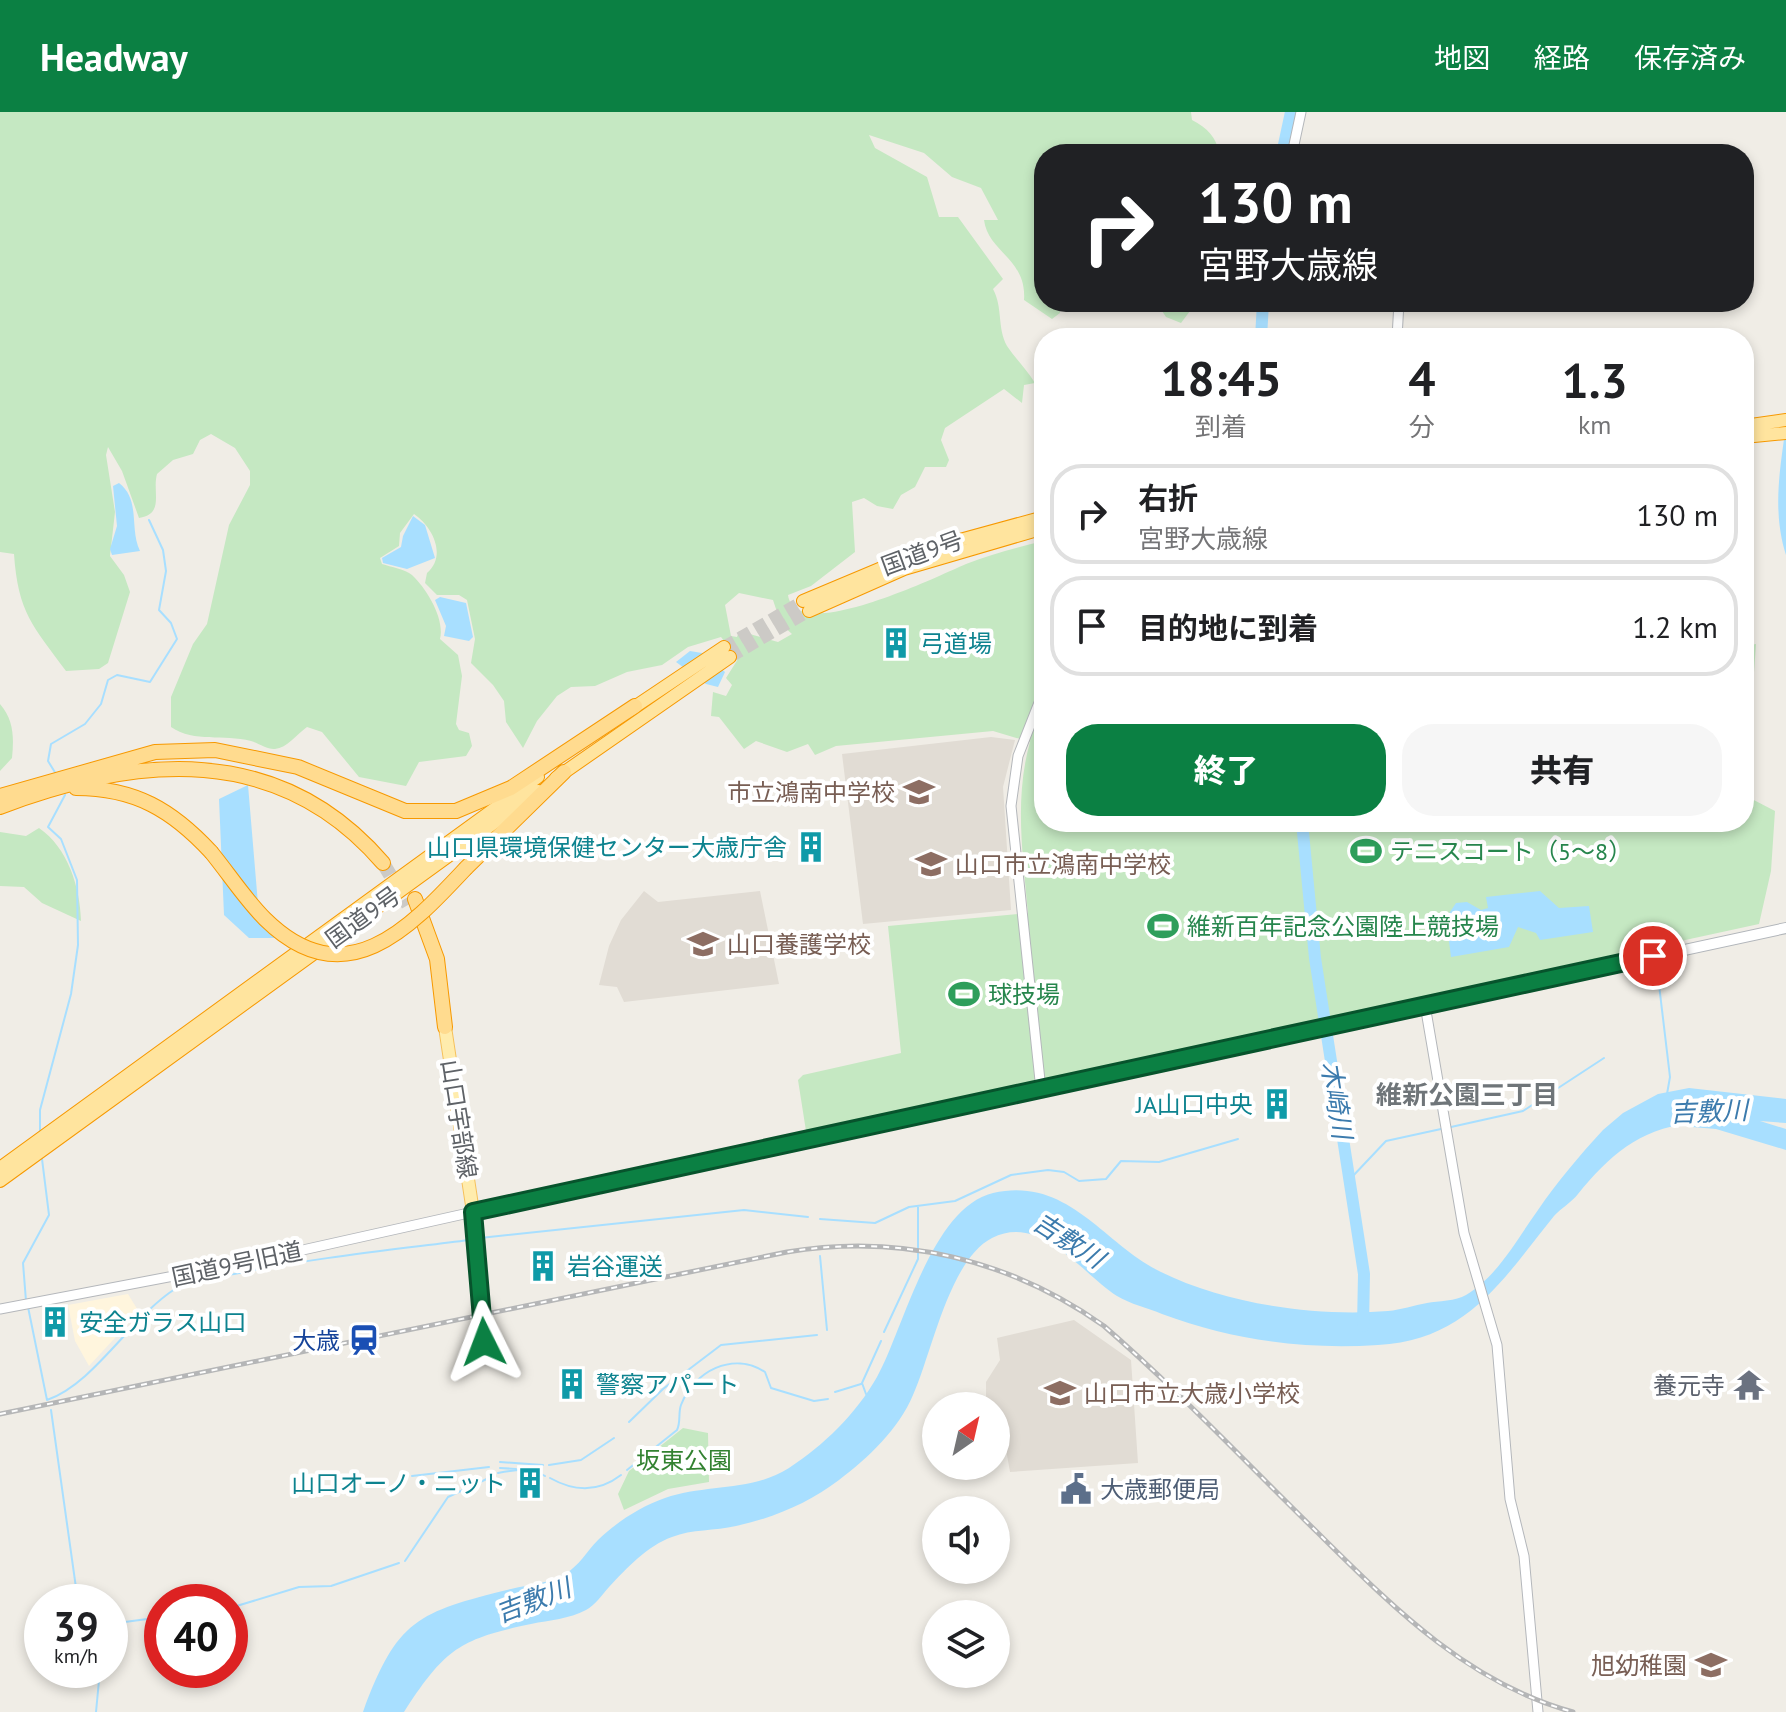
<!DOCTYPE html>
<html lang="ja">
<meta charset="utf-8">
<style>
body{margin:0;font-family:"PT Sans","Noto Sans JP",sans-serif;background:#f6f6f6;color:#202124;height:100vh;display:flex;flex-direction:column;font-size:30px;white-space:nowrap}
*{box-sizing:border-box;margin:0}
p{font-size:26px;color:#757577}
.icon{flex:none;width:44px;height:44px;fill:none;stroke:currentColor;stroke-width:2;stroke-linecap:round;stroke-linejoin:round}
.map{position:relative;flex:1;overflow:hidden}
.sheet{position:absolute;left:1034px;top:216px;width:720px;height:504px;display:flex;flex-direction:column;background:#fff;border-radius:32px;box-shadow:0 4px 12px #0003}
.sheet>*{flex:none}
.hud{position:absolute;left:1034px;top:32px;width:720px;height:168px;border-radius:32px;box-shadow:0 4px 12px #0003;background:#202124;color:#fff;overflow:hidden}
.needle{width:52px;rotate:34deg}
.tools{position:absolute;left:922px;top:1280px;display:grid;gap:16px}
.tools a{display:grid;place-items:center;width:88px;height:88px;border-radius:50%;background:#fff;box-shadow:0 4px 12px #0003;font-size:40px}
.speed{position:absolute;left:24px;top:1472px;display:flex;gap:16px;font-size:40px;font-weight:700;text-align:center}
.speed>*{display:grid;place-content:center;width:104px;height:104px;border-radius:50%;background:#fff;box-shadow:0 4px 12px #0003;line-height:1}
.speed small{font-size:20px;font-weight:400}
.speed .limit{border:12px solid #d22;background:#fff;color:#111}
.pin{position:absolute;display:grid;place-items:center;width:68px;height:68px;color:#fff;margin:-34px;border:4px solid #fff;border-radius:50%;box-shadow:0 2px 8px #0007}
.me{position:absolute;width:88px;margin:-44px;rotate:357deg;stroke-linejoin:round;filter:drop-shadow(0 0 6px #0008)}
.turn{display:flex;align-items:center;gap:28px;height:168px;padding:0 32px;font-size:36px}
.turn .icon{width:104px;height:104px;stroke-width:2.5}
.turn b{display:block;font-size:56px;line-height:68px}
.eta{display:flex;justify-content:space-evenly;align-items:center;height:136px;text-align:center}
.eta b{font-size:48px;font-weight:800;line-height:56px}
.button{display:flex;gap:16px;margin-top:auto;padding:16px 32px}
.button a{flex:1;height:92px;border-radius:32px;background:#0b8043;color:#fff;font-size:32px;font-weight:800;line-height:92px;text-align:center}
.button a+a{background:#f6f6f6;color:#202124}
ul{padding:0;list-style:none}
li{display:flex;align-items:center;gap:24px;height:100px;margin:0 16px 12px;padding:0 16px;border:4px solid #e0e0e0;border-radius:32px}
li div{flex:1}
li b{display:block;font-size:30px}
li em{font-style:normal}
header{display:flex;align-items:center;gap:48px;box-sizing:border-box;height:112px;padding:0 40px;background:#0b8043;color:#fff}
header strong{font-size:38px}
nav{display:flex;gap:44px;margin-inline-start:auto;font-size:28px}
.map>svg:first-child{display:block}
.commercial{fill:#fff5dd}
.education{fill:#e1dcd4}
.green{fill:#c5e8c2;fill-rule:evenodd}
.water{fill:#a8dfff}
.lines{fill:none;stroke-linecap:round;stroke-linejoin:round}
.stream{stroke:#a8dfff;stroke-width:2}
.river{stroke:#a8dfff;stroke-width:12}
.trunk-tunnel{stroke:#cccac6;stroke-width:12;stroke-dasharray:12 6;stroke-linecap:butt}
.motorway-tunnel{stroke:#cccac6;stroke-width:14;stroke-dasharray:14 7;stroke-linecap:butt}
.tertiary-casing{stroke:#b4b7bb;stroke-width:11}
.secondary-casing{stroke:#b2b6bb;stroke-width:12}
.primary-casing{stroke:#f6c059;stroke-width:14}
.trunk-casing{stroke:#f79900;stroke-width:14}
.motorway-casing{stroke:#f79900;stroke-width:16}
.tertiary{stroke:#fff;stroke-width:9}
.secondary{stroke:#fff;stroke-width:10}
.primary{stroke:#ffecad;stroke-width:12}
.trunk{stroke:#ffe49e;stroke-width:12}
.motorway{stroke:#ffdb8f;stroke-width:14}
.rail-casing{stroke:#b5b6b7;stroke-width:5}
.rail{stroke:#fff;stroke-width:2;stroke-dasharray:6;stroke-linecap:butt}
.motorway-bridge-casing{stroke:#f79900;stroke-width:16;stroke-linecap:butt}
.motorway-bridge{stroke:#ffdb8f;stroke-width:14}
.route-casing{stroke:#07532c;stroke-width:20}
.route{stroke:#0b8043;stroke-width:14}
.labels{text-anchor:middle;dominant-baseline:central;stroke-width:8;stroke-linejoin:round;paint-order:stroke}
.street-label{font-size:24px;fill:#5e6267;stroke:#fff}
.culture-label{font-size:24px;fill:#0d838f;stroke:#fff;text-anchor:start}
.education-label{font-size:24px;fill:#785e54;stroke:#fff;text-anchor:start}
.leisure-label{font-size:24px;fill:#27864d;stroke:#fff;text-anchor:start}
.transit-label{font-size:24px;fill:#164399;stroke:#fff;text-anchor:end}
.worship-label{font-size:24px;fill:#5b616d;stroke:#fff;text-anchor:end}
.park-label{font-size:24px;fill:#338231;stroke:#fff}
.service-label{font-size:24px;fill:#4e5e75;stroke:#fff;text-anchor:start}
.neighbourhood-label{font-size:26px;font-weight:bold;fill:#6f7579;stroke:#fff}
.water-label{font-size:26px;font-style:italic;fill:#3c7bad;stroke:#fff}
</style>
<header>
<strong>Headway</strong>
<nav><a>地図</a><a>経路</a><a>保存済み</a></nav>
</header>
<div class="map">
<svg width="1786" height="1600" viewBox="0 0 1786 1600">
<rect width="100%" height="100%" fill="#f0ede6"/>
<path class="commercial" d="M 128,1182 L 139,1200 L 89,1254 L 75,1229 L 68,1193 Z"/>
<path class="education" d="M 991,625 L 1015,628 L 1003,675 L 1011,798 L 863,812 L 842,642 Z
M 644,779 L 658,790 L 760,779 L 779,872 L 624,890 L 617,875 L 599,873 L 609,834 L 621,808 Z
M 1074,1208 L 1131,1248 L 1138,1351 L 1010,1360 L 1004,1326 L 1006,1305 L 996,1305 L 996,1294 L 986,1294 L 986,1270 L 1000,1248 L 997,1226 Z"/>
<path class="green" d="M 0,0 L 1191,0 L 1192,8 C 1207,16 1217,25 1219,42 L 1044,42 L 1044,190 L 1059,190 L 1060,201 L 1052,207 L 1024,188 C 1027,147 988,140 984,108 L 998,108 L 981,76 L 952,65 L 924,41 L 869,23 L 875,36 L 927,65 L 939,105 L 958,105 L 1003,167 L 993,177 C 1003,195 997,216 1007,234 C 1015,246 1027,258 1035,271 L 1024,273 L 1022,291 L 1004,277 L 945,316 L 941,328 L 949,348 L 946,355 L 925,355 L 915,375 L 901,383 L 893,397 L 877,394 L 864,386 L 852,390 L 855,440 L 811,474 L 788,483 C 795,534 938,464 966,452 C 992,442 1018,435 1044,429 L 1044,710 L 1744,710 L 1744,534 L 1756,532 L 1746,674 L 1748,685 L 1775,699 L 1771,759 L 1759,812 L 806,1019 L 798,968 L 803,963 L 901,941 L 888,814 L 1028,801 C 1023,743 1014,687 1030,630 L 993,619 L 836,634 L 815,643 L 808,632 L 787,640 L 756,629 L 744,637 L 719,605 L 711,604 L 713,580 L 726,584 L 732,573 L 726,566 L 738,547 L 721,525 L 688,535 L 662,553 L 627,560 L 595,574 L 571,575 L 557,584 L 537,609 L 523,636 L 506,610 L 504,589 L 493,573 L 471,551 L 475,527 L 467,488 L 459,483 L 437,483 L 425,471 L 427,461 C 447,444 433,415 414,402 L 400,421 L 399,434 L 380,446 L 382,452 C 391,455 405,457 412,463 C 427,477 445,507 440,527 L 458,543 L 462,564 L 456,612 L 459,618 L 469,621 L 472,634 L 466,644 L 419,650 L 406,674 L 359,665 L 322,620 L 307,615 C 297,622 287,636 275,637 C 268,638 258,631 251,629 C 223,622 195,631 171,615 L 171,585 L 193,532 L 207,512 L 229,413 L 250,373 L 250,359 L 235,336 L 211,322 L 200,328 L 193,342 L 173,348 L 157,362 C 152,380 165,402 139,406 L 122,359 L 108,335 L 106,343 L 115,400 L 110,444 L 124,463 L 130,480 L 108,551 L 99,557 L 66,559 C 33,514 18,501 14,442 L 0,440 ZM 739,481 L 773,488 L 781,512 L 792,522 L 778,530 L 739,519 L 737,525 L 731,524 L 725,493 Z
M 1156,190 L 1191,190 L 1193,195 L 1181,211 L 1166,205 Z
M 0,592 C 14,608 14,626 12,646 L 0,659 Z
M 39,716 C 68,736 80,775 81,809 L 42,791 L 24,775 L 0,774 L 0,720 L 26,724 Z
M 683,1316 L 708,1321 L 709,1370 L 668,1377 L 624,1398 L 618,1382 L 629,1359 Z"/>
<path class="water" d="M 1786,313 L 1786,443 C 1772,399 1780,357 1786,313 Z
M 119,371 C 141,388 129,416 140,439 L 112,443 L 110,437 L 117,414 L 113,374 Z
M 413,404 L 425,413 L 435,446 L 407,457 L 383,451 L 382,446 L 401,435 L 403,424 Z
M 440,485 L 466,491 L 473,525 L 469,529 L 444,524 L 446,514 L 435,488 Z
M 690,539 L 702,541 L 725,560 L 718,575 L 706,572 L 676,550 Z
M 248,673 L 259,804 L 274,818 L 276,826 L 249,826 L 224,803 L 219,687 Z
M 1540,779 L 1559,796 L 1589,794 L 1593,820 L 1540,828 L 1536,821 L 1518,815 L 1509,835 L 1451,845 L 1446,806 L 1456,791 L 1467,790 L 1481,798 L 1488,796 L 1486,785 Z
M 1689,976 L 1786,987 L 1786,1011 L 1760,1009 L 1786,1017 L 1786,1038 L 1716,1017 L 1692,1015 L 1690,1011 C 1638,1018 1610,1043 1578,1082 C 1571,1091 1561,1096 1554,1104 C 1503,1167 1468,1228 1378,1233 C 1304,1238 1232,1228 1162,1202 C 1148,1196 1130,1192 1117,1184 C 1081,1161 1041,1101 992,1126 C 949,1148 932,1241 913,1283 C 899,1317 868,1346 839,1368 C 809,1391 773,1406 736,1414 C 715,1419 692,1417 672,1425 C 647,1434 627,1456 609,1475 C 602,1483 595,1493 586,1498 C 569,1507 550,1508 531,1512 C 459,1527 445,1537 404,1600 L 363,1600 C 397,1507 418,1500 511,1477 C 527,1473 550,1471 565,1462 C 579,1454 587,1439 598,1428 C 617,1410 641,1394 665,1386 C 705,1372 752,1380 789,1356 C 824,1333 856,1302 877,1265 C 904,1216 931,1096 993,1081 C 1069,1064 1104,1133 1161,1160 C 1226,1192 1315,1205 1388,1199 C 1401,1198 1414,1193 1427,1191 C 1438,1189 1456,1189 1466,1183 C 1497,1165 1517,1127 1538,1098 C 1557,1070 1580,1043 1603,1018 L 1623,1001 L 1658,982 Z"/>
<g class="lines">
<path class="stream" d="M 56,662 L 48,649 L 51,632 L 85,612 L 101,592 L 108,568 L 117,563 L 150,570 L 177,527 L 171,511 L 159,498 L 166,459 L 163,438 L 149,408
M 1657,856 L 1670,965 L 1667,982
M 1451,1015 L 1523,999 L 1604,946
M 40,1021 L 40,998 L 71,882 L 78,833 L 77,768 L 61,727 L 48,715 L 65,683
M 1351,1066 L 1386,1029 L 1441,1017
M 820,1107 L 875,1111 L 909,1095 L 955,1089 L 1011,1063 L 1048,1058 L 1064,1060 L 1079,1069 L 1106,1067 L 1121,1049 L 1159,1050 L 1238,1027
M 480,1126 L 744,1098 L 808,1105
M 820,1144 L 827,1218
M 26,1189 L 23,1151 L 49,1103 L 42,1047
M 28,1195 L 47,1288 C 94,1272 131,1205 175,1177 C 190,1167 216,1165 234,1162 C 312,1146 391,1138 469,1128
M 884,1220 L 918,1147 L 918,1095
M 835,1280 L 861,1272
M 866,1282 L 862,1271 L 881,1229
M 51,1298 L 78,1490
M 629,1310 L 663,1277 L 721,1233 L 817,1223
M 500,1350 L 543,1353
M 549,1353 L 581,1348 L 614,1326
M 500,1356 L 516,1357
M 627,1358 L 677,1318 C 681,1310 678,1301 681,1293 C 694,1259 733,1239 765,1260 L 771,1276 L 814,1289 L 828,1287
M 498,1361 C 514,1358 530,1355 545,1364
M 412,1364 L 489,1355
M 550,1366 C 575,1380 599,1380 621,1363
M 405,1449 L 448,1385 L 491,1365
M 230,1496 L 299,1475 L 331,1474 L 399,1451
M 110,1512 L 162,1505
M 96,1600 L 100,1558"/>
<path class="river" d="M 1282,42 L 1291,0
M 1261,226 L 1263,190
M 1302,710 L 1315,846 L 1364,1162 L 1363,1214"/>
<path class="trunk-tunnel" d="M 724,535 L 803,489
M 730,545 L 809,499"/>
<path class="motorway-tunnel" d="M 383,751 L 408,793"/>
<defs>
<path id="tertiary" d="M 1292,42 L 1301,0
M 1397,226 L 1399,190
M 1425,893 L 1464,1121 L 1497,1233 L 1510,1387 L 1524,1444 L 1538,1600
M 1041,978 L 1011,694 L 1018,644 L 1044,578
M 0,1197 L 258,1148 L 473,1100 L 484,1221 L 479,1239"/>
<path id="secondary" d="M 473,1100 L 1786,816"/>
<path id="primary" d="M 445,915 L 473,1100"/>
<path id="trunk" d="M 1744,314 L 1786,308
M 1744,325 L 1786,321
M 803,489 L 927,437 L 1044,405
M 809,499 L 904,457 L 1044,416
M 630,598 L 724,535
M 556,666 L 730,545
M 0,1056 L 538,665
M 0,1069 L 538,679"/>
<path id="motorway" d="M 76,676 C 135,676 172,698 211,740
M 0,684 L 155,640 L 215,638 L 298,655 L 405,699 L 456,699 L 511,676 L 635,594
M 0,695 C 137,643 279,630 383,751
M 466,756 L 564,660
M 415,787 L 437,847 L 445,915"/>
</defs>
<use href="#tertiary" class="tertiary-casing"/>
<use href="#secondary" class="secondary-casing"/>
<use href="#primary" class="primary-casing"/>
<use href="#trunk" class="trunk-casing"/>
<use href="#motorway" class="motorway-casing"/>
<use href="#tertiary" class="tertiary"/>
<use href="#secondary" class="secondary"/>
<use href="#primary" class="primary"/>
<use href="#trunk" class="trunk"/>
<use href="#motorway" class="motorway"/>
<defs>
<path id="rail" d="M 0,1302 L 787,1140 C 901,1121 1011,1148 1104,1214 C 1179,1279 1247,1352 1318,1421 C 1394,1496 1468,1571 1573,1600"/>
</defs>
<use href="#rail" class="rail-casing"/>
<use href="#rail" class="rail"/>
<defs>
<path id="motorway-bridge" d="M 211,740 C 229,762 245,787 265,807 C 345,886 410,816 466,756"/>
</defs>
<use href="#motorway-bridge" class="motorway-bridge-casing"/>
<use href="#motorway-bridge" class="motorway-bridge"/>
</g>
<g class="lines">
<defs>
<path id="route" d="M 484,1230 L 473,1100 L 1653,844"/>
</defs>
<use href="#route" class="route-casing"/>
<use href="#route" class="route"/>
</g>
<defs>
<symbol id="building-bare" viewBox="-9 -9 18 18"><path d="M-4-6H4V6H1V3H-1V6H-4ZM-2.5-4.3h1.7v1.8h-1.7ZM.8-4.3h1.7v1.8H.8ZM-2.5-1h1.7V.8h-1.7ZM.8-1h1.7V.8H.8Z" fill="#0f9aa8" stroke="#fff" stroke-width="2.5" paint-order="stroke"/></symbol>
<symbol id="school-bare" viewBox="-9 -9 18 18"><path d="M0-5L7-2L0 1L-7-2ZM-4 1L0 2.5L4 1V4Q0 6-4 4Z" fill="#8d6e63" stroke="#fff" stroke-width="2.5" paint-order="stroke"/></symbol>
<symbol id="stadium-bare" viewBox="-9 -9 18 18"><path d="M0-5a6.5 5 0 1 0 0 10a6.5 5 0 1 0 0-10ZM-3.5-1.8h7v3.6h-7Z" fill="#2e9e5b" stroke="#fff" stroke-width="2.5" paint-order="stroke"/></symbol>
<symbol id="station-bare" viewBox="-9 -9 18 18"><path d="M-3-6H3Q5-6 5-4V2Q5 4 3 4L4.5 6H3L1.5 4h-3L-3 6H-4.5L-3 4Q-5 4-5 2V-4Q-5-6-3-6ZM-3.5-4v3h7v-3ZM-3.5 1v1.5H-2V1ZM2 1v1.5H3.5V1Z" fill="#1a4fb4" stroke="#fff" stroke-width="2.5" paint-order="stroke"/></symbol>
<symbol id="temple-bare" viewBox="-9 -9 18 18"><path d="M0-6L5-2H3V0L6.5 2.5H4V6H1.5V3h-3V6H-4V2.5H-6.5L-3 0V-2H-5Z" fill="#6b7280" stroke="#fff" stroke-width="2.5" paint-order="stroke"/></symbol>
<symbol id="civic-bare" viewBox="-9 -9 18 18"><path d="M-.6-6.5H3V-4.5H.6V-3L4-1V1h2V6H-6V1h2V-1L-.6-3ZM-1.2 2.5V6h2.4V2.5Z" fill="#5c6f8a" stroke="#fff" stroke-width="2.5" paint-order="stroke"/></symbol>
</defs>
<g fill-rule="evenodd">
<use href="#building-bare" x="874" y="509" width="44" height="44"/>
<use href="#school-bare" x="897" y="658" width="44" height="44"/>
<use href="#building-bare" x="789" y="713" width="44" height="44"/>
<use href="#stadium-bare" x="1344" y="717" width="44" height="44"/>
<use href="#school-bare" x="909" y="730" width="44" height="44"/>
<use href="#stadium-bare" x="1141" y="792" width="44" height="44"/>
<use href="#school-bare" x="681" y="810" width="44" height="44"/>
<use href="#stadium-bare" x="942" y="860" width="44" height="44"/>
<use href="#building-bare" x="1255" y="970" width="44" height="44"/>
<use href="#building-bare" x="521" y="1132" width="44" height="44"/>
<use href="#building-bare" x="33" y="1188" width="44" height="44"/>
<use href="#station-bare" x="342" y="1206" width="44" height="44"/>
<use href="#building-bare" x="550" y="1250" width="44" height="44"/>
<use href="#temple-bare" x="1727" y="1251" width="44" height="44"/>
<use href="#school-bare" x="1038" y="1259" width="44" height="44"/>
<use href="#building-bare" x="508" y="1349" width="44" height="44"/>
<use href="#civic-bare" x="1054" y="1355" width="44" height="44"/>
<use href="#school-bare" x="1689" y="1531" width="44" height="44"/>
</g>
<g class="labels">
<g class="street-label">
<text transform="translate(922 441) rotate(-20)">国道9号</text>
<text transform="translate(363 805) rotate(-36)">国道9号</text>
<text transform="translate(459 1007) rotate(81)">山口宇部線</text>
<text transform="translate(237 1152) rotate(-12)">国道9号旧道</text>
</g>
<g class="culture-label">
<text x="920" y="531">弓道場</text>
<text x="787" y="735" text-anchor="end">山口県環境保健センター大歳庁舎</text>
<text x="1253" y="992" text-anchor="end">JA山口中央</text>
<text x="567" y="1154">岩谷運送</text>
<text x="79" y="1210">安全ガラス山口</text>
<text x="596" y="1272">警察アパート</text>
<text x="506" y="1371" text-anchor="end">山口オーノ・ニット</text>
</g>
<g class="education-label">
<text x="895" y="680" text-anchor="end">市立鴻南中学校</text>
<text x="955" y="752">山口市立鴻南中学校</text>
<text x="727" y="832">山口養護学校</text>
<text x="1084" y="1281">山口市立大歳小学校</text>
<text x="1687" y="1553" text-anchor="end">旭幼稚園</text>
</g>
<g class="leisure-label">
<text x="1390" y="739">テニスコート（5～8）</text>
<text x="1187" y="814">維新百年記念公園陸上競技場</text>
<text x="988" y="882">球技場</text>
</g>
<g class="transit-label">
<text x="340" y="1228">大歳</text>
</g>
<g class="worship-label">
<text x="1725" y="1273">養元寺</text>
</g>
<g class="park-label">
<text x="684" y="1348">坂東公園</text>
</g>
<g class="service-label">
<text x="1100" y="1377">大歳郵便局</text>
</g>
<g class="neighbourhood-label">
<text x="1467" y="982">維新公園三丁目</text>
</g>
<g class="water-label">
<text transform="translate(1337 988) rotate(81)">木崎川</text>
<text transform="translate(1709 999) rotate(-2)">吉敷川</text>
<text transform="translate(1069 1128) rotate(33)">吉敷川</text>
<text transform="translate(533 1488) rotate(-21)">吉敷川</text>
</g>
</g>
</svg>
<div class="tools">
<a><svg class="needle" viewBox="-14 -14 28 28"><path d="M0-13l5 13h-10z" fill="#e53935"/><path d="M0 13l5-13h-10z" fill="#757577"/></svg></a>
<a><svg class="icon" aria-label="sound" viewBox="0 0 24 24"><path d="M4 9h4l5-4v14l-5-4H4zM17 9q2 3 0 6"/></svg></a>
<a><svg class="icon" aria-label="layers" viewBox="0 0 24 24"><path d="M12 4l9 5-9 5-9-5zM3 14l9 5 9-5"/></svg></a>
</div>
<div class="speed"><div>39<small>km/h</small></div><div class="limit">40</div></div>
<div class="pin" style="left:1653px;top:844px;background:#d93025"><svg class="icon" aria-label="arrive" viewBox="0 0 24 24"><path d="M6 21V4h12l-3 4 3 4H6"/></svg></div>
<svg class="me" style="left:484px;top:1230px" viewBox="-20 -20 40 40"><path d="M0-17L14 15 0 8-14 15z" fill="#0b8043" stroke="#fff" stroke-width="4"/></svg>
<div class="hud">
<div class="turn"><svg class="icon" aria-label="right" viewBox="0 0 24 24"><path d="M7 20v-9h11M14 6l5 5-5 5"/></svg><div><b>130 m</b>宮野大歳線</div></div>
</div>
<section class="sheet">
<div class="eta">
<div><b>18:45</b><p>到着</p></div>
<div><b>4</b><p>分</p></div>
<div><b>1.3</b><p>km</p></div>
</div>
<ul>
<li><svg class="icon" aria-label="right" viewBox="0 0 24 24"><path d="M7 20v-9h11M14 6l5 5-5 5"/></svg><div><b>右折</b><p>宮野大歳線</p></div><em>130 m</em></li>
<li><svg class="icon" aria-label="arrive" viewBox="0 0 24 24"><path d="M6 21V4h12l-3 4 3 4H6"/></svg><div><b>目的地に到着</b></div><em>1.2 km</em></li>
</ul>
<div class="button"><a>終了</a><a>共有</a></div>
</section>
</div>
